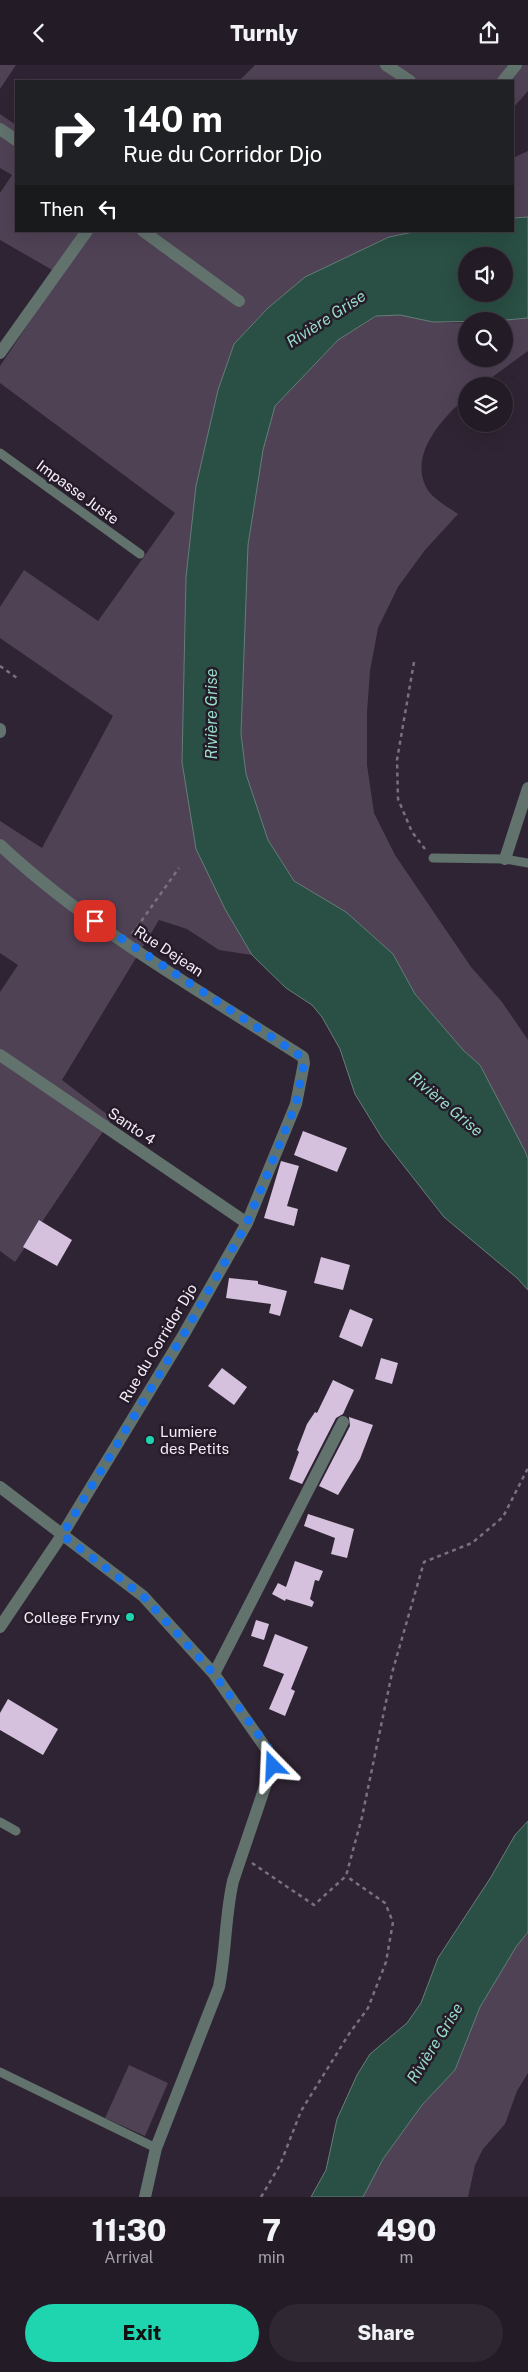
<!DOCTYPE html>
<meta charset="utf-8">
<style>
body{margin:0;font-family:"Public Sans",sans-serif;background:#2f2832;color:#f1f3f6;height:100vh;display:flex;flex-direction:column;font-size:19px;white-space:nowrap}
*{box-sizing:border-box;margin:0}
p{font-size:16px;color:#a3a1a7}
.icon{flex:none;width:28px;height:28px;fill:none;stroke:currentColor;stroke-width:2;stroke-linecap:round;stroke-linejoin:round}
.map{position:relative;height:2132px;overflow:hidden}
.sheet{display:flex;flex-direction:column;background:#231b26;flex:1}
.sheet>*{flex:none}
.hud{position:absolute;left:15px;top:15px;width:499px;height:152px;border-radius:0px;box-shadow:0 5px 20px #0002,0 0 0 1px #403943;background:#202124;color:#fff;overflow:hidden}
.controls{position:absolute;left:458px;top:182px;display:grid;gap:10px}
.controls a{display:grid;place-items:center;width:55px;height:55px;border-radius:50%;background:#231b26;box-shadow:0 5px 20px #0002,0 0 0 1px #403943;font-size:25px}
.pin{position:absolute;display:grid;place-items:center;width:42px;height:42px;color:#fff;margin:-21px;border-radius:10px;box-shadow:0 2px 8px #0006}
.me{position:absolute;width:55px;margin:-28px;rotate:339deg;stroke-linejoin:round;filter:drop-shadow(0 0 4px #0008)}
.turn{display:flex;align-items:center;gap:18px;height:105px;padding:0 25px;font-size:22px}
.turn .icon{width:65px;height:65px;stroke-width:2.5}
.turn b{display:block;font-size:35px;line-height:42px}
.then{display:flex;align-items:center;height:48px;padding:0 25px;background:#0003;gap:10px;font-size:19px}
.eta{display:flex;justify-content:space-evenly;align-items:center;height:85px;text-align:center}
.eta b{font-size:30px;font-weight:800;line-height:35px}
.primary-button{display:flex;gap:10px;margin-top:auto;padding:10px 25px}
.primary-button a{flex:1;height:58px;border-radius:30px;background:#1fd5b0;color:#111;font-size:20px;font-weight:800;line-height:58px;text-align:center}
.primary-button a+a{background:#2f2832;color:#f1f3f6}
header{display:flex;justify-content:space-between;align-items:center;height:65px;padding:0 25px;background:#231b26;font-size:22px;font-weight:800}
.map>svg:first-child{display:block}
.green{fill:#4f4255}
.water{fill:#2a4f44;stroke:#667e79;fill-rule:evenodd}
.building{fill:#d5c0dd}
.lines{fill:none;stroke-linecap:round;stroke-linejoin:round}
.path{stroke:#7a707e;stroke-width:2.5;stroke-dasharray:4 4;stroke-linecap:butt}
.lane{stroke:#62726d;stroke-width:9}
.street{stroke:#62726d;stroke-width:12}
.route{stroke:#1a73e8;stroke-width:9;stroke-dasharray:0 16.2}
.poi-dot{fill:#1fd5b0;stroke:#251b29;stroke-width:2}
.labels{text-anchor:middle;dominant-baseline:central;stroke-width:5;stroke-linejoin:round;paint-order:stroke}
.street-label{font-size:15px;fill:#f3ecf6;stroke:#251b29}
.poi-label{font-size:15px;fill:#f3ecf6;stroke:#251b29;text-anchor:start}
.water-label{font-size:16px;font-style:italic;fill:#96dcc7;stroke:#251b29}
</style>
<header><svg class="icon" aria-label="back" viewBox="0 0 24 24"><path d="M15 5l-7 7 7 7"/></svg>Turnly<svg class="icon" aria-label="share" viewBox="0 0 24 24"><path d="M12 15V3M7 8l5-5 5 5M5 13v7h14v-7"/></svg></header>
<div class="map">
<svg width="528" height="2132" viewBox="0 0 528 2132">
<rect width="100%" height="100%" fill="#2f2433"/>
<path class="green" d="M 0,0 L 16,0 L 0,24 Z
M 255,0 L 528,0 L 528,26 L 513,43 L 512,16 L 239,16 Z
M 0,49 L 16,60 L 16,166 L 418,166 L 389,172 L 305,212 L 268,243 L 234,279 L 218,325 L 196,421 L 186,512 L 182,697 L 225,844 L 252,890 L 219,885 L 187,864 L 159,855 L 62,1015 L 112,1053 L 15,1197 L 0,1186 L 0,927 L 18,900 L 0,888 L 0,756 L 42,783 L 113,651 L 0,573 L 0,542 L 24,505 L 98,556 L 175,448 L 0,318 L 0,301 L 61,210 L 0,175 L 0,128 L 12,110 L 0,103 Z
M 528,86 L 528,152 L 513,153 L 513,89 L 515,92 Z
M 400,250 L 433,257 L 466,258 L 466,294 L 504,294 L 504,256 L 495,256 L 528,253 L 528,286 L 480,321 L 466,321 L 466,333 C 443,352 409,389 426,422 C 431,433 448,442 458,449 L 425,485 L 398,522 L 378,563 L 370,606 L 367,647 L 367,700 L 374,748 L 395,790 L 471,902 L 502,937 L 528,975 L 528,1094 L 480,1000 L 463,985 L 415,929 L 393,889 L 346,847 L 294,816 L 268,775 L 246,709 L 241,669 L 248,480 L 263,385 L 275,341 L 338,275 L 377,251 Z
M 528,1867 L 528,2008 L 517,2026 L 505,2059 L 483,2084 L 475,2100 L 468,2132 L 363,2132 L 383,2094 L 422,2040 L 455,2005 L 480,1942 L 516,1882 Z
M 129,2000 L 168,2018 L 145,2071 L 105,2053 Z"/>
<path class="water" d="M 528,152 L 528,253 L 495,256 L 433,257 L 400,250 L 376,251 L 338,275 L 275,341 L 263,385 L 248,480 L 241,669 L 246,709 L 268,775 L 294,816 L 346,847 L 393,889 L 415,929 L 463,985 L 480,1000 L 525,1086 L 528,1094 L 528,1225 L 517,1213 L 444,1152 L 429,1133 L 382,1073 L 355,1029 L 340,984 L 322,952 L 312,940 L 286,923 L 252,890 L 225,844 L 196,784 L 182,697 L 186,512 L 196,421 L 218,325 L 234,279 L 268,243 L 305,212 L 389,172 L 418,166 L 512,166 L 513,153 ZM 466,191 L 504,191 L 504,229 L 466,229 Z
M 528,1756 L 528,1867 L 516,1882 L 480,1942 L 455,2005 L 422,2040 L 383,2094 L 363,2132 L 311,2132 L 326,2105 L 337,2054 L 357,2010 L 370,1989 L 407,1958 L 421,1938 L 438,1893 L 491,1812 L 515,1770 Z"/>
<path class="building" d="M 303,1066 L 347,1083 L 337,1107 L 294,1090 Z
M 281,1096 L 299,1101 L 287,1141 L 298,1144 L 294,1161 L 264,1153 Z
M 39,1155 L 72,1175 L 57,1201 L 23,1182 Z
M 321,1192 L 350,1200 L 343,1225 L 314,1218 Z
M 229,1213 L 258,1216 L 258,1219 L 287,1226 L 280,1251 L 269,1248 L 271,1239 L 226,1233 Z
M 350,1244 L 373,1254 L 362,1282 L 339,1272 Z
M 381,1293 L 398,1298 L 392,1319 L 375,1314 Z
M 222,1303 L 247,1322 L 234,1340 L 208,1321 Z
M 333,1315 L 354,1325 L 343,1349 L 336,1353 L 302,1419 L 289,1414 L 299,1387 L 297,1385 L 307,1359 L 315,1347 L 317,1348 Z
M 349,1352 L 373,1360 L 360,1394 L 338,1430 L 319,1421 L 350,1361 Z
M 308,1449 L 354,1464 L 347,1493 L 331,1489 L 335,1473 L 304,1461 Z
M 295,1496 L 323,1506 L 319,1516 L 315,1515 L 310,1534 L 314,1537 L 312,1542 L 286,1534 L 285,1536 L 272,1529 L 278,1518 L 286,1522 Z
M 256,1555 L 269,1559 L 264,1575 L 251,1571 Z
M 275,1569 L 308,1582 L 291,1624 L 295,1626 L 285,1651 L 269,1644 L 284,1609 L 263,1601 Z
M 8,1634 L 58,1664 L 43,1690 L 0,1665 L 0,1648 Z"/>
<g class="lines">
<path class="path" d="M 414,597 L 397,695 L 398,734 L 412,767 L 425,784
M 0,601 L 17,613
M 132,869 L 179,803
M 252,1798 L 314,1840 L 346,1811 L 362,1752 L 392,1608 L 424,1497 L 472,1478 L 503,1452 L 528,1403
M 261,2132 L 280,2100 L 301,2046 L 349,1969 L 368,1943 L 386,1897 L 393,1857 L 385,1838 L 346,1811"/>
<path class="lane" d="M 0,388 L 140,489
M 433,793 L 505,794 L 528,798
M 0,1757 L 16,1766
M 0,2007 L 156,2083"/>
<path class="street" d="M 386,0 L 410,16
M 503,16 L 516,0
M 0,64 L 16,75
M 143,166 L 239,236
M 0,288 L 87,166
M 0,664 L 0,667
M 0,780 C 90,864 200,926 303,992 L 304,998 L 296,1039 L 247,1158 L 184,1269 L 62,1470 L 0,1562
M 505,794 L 528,723
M 0,990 L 247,1158
M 0,1422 L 143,1531 L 214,1609 L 274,1695 L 233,1816 C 225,1851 226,1887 219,1922 L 156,2083 L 145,2132
M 214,1609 L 343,1357"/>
</g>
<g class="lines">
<path class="route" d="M 95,856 L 302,992 L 304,998 L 296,1039 L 247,1158 L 184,1269 L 62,1470 L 143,1531 L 214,1609 L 272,1688 L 274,1695 L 273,1701"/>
</g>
<g class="poi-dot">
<circle cx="150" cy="1375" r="5"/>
<circle cx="130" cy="1552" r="5"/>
</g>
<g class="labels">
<g class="street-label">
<text transform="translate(78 427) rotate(36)">Impasse Juste</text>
<text transform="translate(169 886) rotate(33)">Rue Dejean</text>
<text transform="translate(132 1061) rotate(34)">Santo 4</text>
<text transform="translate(158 1278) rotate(-59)">Rue du Corridor Djo</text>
</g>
<g class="poi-label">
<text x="160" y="1366">Lumiere<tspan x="160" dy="17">des Petits</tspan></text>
<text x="120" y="1552" text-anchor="end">College Fryny</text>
</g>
<g class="water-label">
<text transform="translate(326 254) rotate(-33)">Rivière Grise</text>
<text transform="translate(211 649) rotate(-90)">Rivière Grise</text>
<text transform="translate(446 1039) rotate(40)">Rivière Grise</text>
<text transform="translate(435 1978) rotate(-58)">Rivière Grise</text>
</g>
</g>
</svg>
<div class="controls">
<a><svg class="icon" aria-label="sound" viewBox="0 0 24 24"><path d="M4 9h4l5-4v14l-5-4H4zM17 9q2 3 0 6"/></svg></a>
<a><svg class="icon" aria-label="search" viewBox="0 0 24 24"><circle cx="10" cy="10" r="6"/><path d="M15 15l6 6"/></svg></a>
<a><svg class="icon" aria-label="layers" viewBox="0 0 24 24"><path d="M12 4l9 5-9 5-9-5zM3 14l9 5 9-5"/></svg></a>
</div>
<div class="pin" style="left:95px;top:856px;background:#d93025"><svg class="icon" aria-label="arrive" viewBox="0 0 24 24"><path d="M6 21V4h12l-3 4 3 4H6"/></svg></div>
<svg class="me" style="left:273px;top:1701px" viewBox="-20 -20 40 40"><path d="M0-17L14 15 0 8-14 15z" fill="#1a73e8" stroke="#fff" stroke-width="4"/></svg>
<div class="hud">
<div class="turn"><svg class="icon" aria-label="right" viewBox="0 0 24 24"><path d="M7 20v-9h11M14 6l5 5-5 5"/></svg><div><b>140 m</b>Rue du Corridor Djo</div></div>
<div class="then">Then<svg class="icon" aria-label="left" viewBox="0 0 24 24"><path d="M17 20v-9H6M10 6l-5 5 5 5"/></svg></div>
</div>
</div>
<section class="sheet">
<div class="eta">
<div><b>11:30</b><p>Arrival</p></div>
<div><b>7</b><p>min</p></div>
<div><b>490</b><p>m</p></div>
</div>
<div class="primary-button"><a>Exit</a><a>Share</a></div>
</section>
